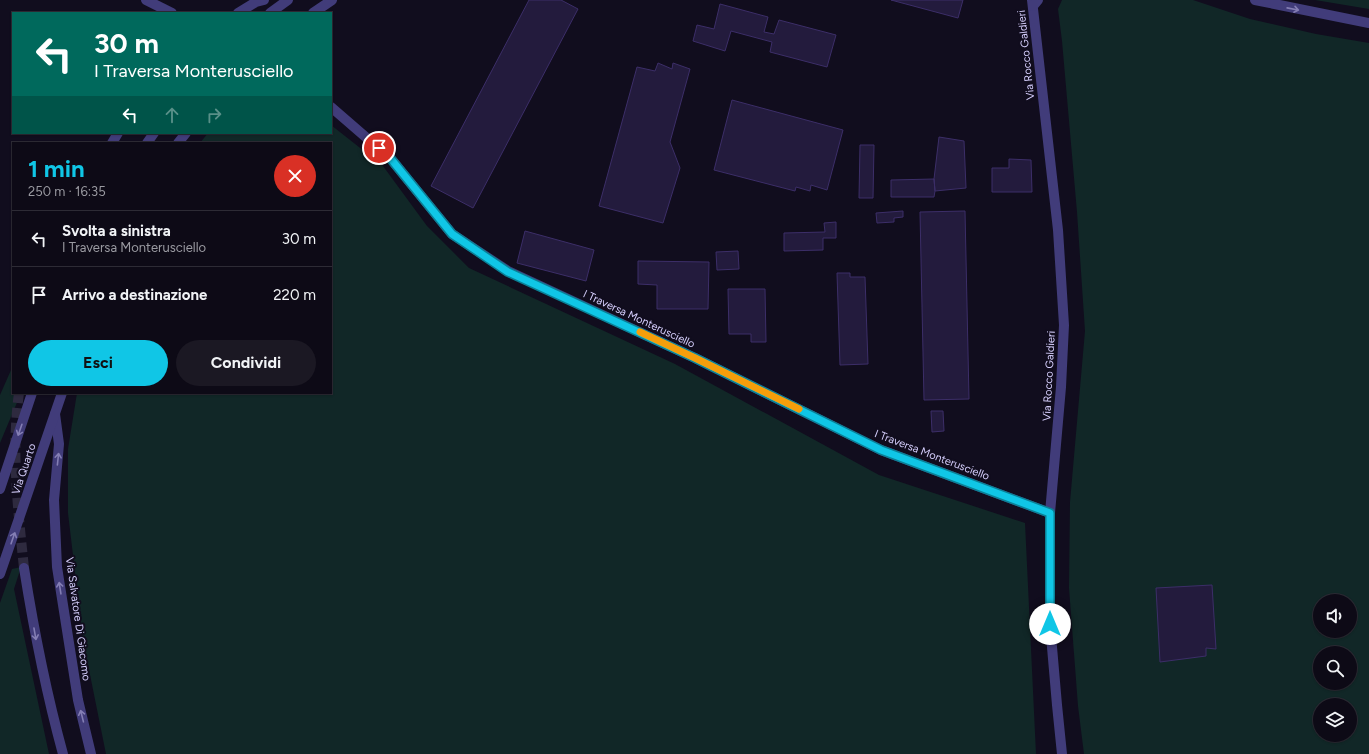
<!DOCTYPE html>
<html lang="it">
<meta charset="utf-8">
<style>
body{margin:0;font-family:Figtree,sans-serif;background:#1b1823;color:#f1f3f6;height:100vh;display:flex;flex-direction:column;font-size:15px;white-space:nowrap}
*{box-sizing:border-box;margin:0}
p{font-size:13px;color:#9a9aa1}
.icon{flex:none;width:22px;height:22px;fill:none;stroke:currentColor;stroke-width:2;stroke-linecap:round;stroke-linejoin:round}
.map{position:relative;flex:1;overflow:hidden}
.panel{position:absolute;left:12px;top:142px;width:320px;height:252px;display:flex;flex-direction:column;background:#0d0a16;border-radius:0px;box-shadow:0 1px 3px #0004,0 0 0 1px #2d2b35}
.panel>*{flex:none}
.guide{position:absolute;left:12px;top:12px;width:320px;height:122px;border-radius:0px;box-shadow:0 1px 3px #0004,0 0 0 1px #2d2b35;background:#00695c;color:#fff;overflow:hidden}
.tools{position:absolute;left:1313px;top:594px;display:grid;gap:8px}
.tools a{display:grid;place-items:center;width:44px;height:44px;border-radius:50%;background:#0d0a16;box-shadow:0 1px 3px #0004,0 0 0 1px #2d2b35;font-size:20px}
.pin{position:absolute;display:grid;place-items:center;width:34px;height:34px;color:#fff;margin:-17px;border:2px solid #fff;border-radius:50%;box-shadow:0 1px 4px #0007}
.me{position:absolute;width:44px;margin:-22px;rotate:0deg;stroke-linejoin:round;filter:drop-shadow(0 0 3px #0008)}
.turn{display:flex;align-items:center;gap:14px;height:84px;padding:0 16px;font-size:18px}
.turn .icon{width:52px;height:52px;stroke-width:2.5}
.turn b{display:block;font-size:28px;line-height:34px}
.lanes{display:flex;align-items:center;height:38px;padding:0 16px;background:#0003;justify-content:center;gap:20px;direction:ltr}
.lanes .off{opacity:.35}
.round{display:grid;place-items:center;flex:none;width:42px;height:42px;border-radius:21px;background:#1b1823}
.overview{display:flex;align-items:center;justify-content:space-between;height:68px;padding:0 16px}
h1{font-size:24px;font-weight:700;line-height:30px;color:#10c6e6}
.button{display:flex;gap:8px;margin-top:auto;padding:8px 16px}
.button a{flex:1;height:46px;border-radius:24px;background:#10c6e6;color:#111;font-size:16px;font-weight:700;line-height:46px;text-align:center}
.button a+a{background:#1b1823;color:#f1f3f6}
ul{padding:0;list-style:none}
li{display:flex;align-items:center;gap:12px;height:56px;padding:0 16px;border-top:1px solid #2d2b35}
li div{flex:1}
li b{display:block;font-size:15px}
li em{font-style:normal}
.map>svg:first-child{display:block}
.green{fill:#112727;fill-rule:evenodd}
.building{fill:#231b3d;stroke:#3c2e68}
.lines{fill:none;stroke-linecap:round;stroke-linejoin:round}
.minor-tunnel{stroke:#2e2a3f;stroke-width:10;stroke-dasharray:10 5;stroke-linecap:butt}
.minor{stroke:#413c7a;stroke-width:10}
.tertiary{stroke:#413c7a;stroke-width:10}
.oneway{stroke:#847eb4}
.route-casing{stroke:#0a8196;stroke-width:10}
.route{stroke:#10c6e6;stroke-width:7}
.slow{stroke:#f59e0b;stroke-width:7}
.labels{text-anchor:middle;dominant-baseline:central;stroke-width:4;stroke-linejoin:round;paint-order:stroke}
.street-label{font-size:11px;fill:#d5cefc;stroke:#110d1e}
</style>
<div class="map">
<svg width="1369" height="754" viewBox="0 0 1369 754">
<rect width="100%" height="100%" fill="#110d1e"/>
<path class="green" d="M 1062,0 L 1193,0 L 1250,19 L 1316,34 L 1369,43 L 1369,754 L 1084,754 L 1078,706 L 1069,588 L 1070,502 L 1085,331 L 1077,212 L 1062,41 L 1058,9 ZM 1320,601 L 1350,601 L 1350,631 L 1320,631 ZM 1320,653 L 1350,653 L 1350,683 L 1320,683 ZM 1320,705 L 1350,705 L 1350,735 L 1320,735 Z
M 1315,0 L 1369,0 L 1369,9 Z
M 331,125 L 383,166 L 427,226 L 469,268 L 675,364 L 879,475 L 1025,523 L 1036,754 L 106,754 L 83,640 L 68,513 L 68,449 L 77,393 L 331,393 L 331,143 L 200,143 L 208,133 L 331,133 Z
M 11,370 L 13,370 L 13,393 L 21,393 L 0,443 L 0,395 Z
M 21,567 L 14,589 L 49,754 L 0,754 L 0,603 L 12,569 Z"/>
<path class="building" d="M 529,0 L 561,0 L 578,9 L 473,208 L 431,186 Z
M 891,0 L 963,0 L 958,18 Z
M 720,4 L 768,17 L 764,32 L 774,34 L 779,20 L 836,35 L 827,67 L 770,52 L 772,42 L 731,31 L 725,51 L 693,41 L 697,25 L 714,29 Z
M 658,63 L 672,69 L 673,63 L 690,69 L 670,142 L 680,168 L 663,223 L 599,206 L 637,67 L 655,71 Z
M 732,100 L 843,130 L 827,190 L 811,185 L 810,191 L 796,187 L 795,191 L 714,170 Z
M 939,137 L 964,141 L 966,188 L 935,191 L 934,179 Z
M 860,145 L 874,145 L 873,198 L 859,198 Z
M 1009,159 L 1031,160 L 1032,192 L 992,192 L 992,168 L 1009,168 Z
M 934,179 L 935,191 L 934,197 L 891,197 L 891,180 Z
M 903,211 L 903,217 L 894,218 L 894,222 L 877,223 L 876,213 Z
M 965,211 L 969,399 L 924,400 L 920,212 Z
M 836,222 L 836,238 L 823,238 L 823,250 L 784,251 L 784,233 L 825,232 L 824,223 Z
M 525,231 L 594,250 L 586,281 L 517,263 Z
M 738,251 L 739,269 L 717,270 L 716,252 Z
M 638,261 L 709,262 L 708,309 L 657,309 L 657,285 L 638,284 Z
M 837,273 L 850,273 L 850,277 L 865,277 L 868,364 L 840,365 Z
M 728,289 L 765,289 L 766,342 L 751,342 L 751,334 L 729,334 Z
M 931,411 L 943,411 L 944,431 L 932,432 Z
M 1212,585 L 1216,649 L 1206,648 L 1206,656 L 1160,662 L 1156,588 Z"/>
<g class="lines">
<path class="minor-tunnel" d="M 19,393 C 11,451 18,510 24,568"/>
<path class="minor" d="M 146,0 L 172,13
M 1032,0 L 1058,230 L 1064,325 L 1061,387 L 1050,513 L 1050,624 L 1057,705 L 1062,754
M 238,13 L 256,2 L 264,0
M 331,107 L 391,159 L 452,234 L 508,271 L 695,358 L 881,450 L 1050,513
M 112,143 L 118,133
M 55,414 L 59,444 L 54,500 L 57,567 L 78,700 L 91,754
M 24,568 C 34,631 46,692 63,754"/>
<path class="tertiary" d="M 1255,0 L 1369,23
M 1033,6 L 1038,0
M 270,13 L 288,0
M 313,13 L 332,0
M 147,143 L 154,133
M 178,143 L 186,133
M 0,489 L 32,393
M 0,574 L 62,393"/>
</g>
<defs><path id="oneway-shaft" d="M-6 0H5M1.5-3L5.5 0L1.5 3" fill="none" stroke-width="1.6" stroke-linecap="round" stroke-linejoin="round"/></defs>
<g class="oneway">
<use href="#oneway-shaft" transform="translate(1293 9) rotate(11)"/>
<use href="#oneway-shaft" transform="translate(20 430) rotate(109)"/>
<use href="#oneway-shaft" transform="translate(58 459) rotate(-84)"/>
<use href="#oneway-shaft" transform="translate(13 538) rotate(-71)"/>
<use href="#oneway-shaft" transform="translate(60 588) rotate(-99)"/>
<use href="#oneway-shaft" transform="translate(35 634) rotate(80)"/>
<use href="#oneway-shaft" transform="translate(82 716) rotate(-104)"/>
</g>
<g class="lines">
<defs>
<path id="route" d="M 379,148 L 391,159 L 452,234 L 508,272 L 695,358 L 881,450 L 1050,513 L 1050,624"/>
</defs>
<use href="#route" class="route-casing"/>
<use href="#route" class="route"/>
<path class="slow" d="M 640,332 L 695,358 L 799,409"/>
</g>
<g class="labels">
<g class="street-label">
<text transform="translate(1026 55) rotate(-96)">Via Rocco Galdieri</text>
<text transform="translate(639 319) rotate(25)">I Traversa Monterusciello</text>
<text transform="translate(1049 376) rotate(-87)">Via Rocco Galdieri</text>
<text transform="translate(932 455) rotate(21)">I Traversa Monterusciello</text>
<text transform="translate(24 469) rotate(-71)">Via Quarto</text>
<text transform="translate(78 619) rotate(82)">Via Salvatore Di Giacomo</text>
</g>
</g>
</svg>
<div class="tools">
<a><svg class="icon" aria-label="sound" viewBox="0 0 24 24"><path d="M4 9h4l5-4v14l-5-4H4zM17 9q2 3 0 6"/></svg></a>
<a><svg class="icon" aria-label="search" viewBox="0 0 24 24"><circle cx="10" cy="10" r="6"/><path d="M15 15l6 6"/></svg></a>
<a><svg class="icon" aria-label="layers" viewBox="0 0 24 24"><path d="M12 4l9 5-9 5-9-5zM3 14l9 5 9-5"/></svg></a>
</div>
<div class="pin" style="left:379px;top:148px;background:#d93025"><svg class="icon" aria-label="arrive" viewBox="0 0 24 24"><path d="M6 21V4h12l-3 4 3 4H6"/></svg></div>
<svg class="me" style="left:1050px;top:624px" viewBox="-20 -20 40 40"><circle r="19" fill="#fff"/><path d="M0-13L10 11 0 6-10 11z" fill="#10c6e6"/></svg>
<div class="guide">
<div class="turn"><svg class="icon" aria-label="left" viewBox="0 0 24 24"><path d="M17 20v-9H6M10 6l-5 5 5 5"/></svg><div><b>30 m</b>I Traversa Monterusciello</div></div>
<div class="lanes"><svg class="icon" aria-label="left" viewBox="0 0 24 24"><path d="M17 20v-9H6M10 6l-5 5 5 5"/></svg><svg class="icon off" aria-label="ahead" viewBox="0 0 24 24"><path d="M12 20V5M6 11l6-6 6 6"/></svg><svg class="icon off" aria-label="right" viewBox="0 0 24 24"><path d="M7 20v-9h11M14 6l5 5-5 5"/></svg></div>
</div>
<section class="panel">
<div class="overview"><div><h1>1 min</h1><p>250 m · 16:35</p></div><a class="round" style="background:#d93025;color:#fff"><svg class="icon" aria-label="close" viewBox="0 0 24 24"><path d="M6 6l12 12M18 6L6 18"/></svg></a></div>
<ul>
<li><svg class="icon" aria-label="left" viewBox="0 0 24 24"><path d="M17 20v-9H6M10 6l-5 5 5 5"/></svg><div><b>Svolta a sinistra</b><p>I Traversa Monterusciello</p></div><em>30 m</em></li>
<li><svg class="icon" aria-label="arrive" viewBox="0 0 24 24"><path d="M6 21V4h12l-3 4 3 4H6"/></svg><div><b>Arrivo a destinazione</b></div><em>220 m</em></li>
</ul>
<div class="button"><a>Esci</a><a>Condividi</a></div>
</section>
</div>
